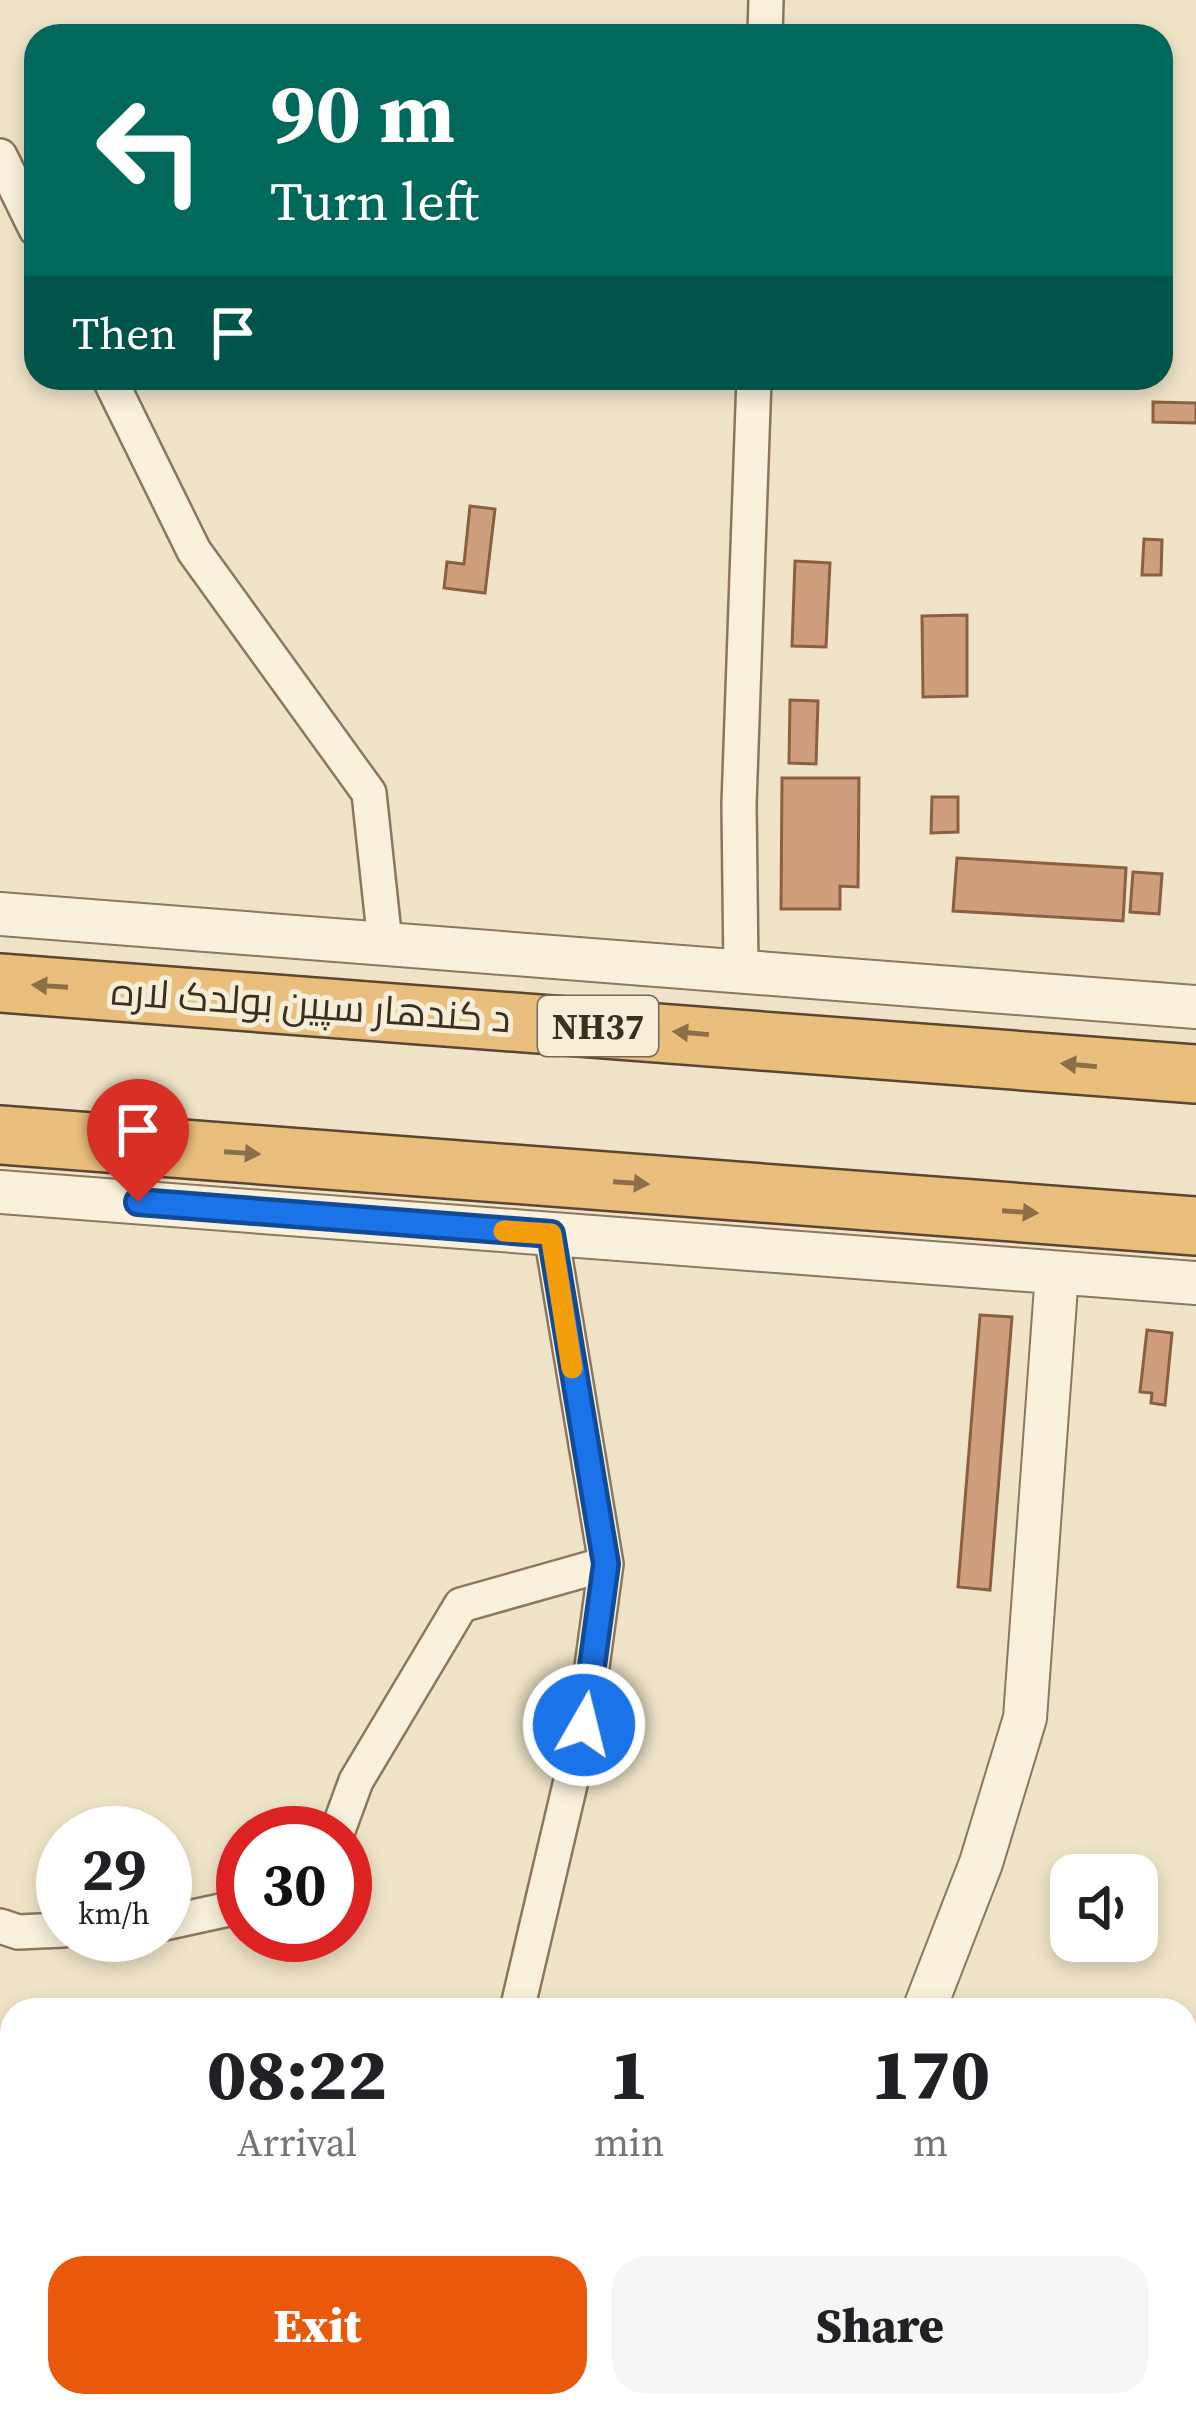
<!DOCTYPE html>
<meta charset="utf-8">
<style>
body{margin:0;font-family:"Source Serif 4",Cairo,serif;background:#f6f6f6;color:#202124;height:100vh;display:flex;flex-direction:column;font-size:45px;white-space:nowrap}
*{box-sizing:border-box;margin:0}
p{font-size:39px;color:#757577}
.icon{flex:none;width:66px;height:66px;fill:none;stroke:currentColor;stroke-width:2;stroke-linecap:round;stroke-linejoin:round}
.map{position:relative;flex:1;overflow:hidden}
.drawer{position:absolute;left:0px;top:1998px;width:1197px;height:420px;display:flex;flex-direction:column;background:#fff;border-radius:36px 36px 0 0;box-shadow:0 6px 18px #0003}
.drawer>*{flex:none}
.banner{position:absolute;left:24px;top:24px;width:1149px;height:366px;border-radius:36px;box-shadow:0 6px 18px #0003;background:#00695c;color:#fff;overflow:hidden}
.tools{position:absolute;left:1050px;top:1854px;display:grid;gap:24px}
.tools a{display:grid;place-items:center;width:108px;height:108px;border-radius:24px;background:#fff;box-shadow:0 6px 18px #0003;font-size:60px}
.speed{position:absolute;left:36px;top:1806px;display:flex;gap:24px;font-size:60px;font-weight:700;text-align:center}
.speed>*{display:grid;place-content:center;width:156px;height:156px;border-radius:50%;background:#fff;box-shadow:0 6px 18px #0003;line-height:1}
.speed small{font-size:30px;font-weight:400}
.speed .limit{border:18px solid #d22;background:#fff;color:#111}
.pin{position:absolute;display:grid;place-items:center;width:102px;height:102px;color:#fff;margin:-123px -51px;border-radius:50% 50% 50% 0;rotate:-45deg;box-shadow:0 0 12px #0007}
.pin .icon{rotate:45deg}
.me{position:absolute;width:132px;margin:-66px;rotate:8deg;stroke-linejoin:round;filter:drop-shadow(0 0 9px #0008)}
.turn{display:flex;align-items:center;gap:42px;height:252px;padding:0 48px;font-size:54px}
.turn .icon{width:156px;height:156px;stroke-width:2.5}
.turn b{display:block;font-size:84px;line-height:102px}
.then{display:flex;align-items:center;height:114px;padding:0 48px;background:#0003;gap:24px;font-size:45px}
.eta{display:flex;justify-content:space-evenly;align-items:center;height:204px;text-align:center}
.eta b{font-size:72px;font-weight:800;line-height:84px}
.cta{display:flex;gap:24px;margin-top:auto;padding:24px 48px}
.cta a{flex:1;height:138px;border-radius:36px;background:#ea580c;color:#fff;font-size:48px;font-weight:800;line-height:138px;text-align:center}
.cta a+a{background:#f6f6f6;color:#202124}
.map>svg:first-child{display:block}
.building{fill:#cf9f7d;stroke:#8d5f41;stroke-width:3}
.lines{fill:none;stroke-linecap:round;stroke-linejoin:round}
.minor-casing{stroke:#8d765c;stroke-width:38}
.tertiary-casing{stroke:#8d765c;stroke-width:46}
.trunk-casing{stroke:#5b4430;stroke-width:62}
.minor{stroke:#faf1dc;stroke-width:33}
.tertiary{stroke:#faf1dc;stroke-width:42}
.trunk{stroke:#eabe7c;stroke-width:57}
.oneway{fill:#8b6f49}
.route-casing{stroke:#114b97;stroke-width:30}
.route{stroke:#1a73e8;stroke-width:21}
.slow{stroke:#f59e0b;stroke-width:21}
.labels{text-anchor:middle;dominant-baseline:central;stroke-width:10;stroke-linejoin:round;paint-order:stroke}
.shield{fill:#f7eed8;stroke:#756857;stroke-width:3}
.shield-label{font-size:36px;font-weight:bold;fill:#3d2e20}
.street-label{font-size:39px;fill:#3d2e20;stroke:#f7eed8}
</style>
<div class="map">
<svg width="1196" height="2418" viewBox="0 0 1196 2418">
<rect width="100%" height="100%" fill="#f0e4c8"/>
<path class="building" d="M 1153,402 L 1196,403 L 1196,423 L 1153,422 Z
M 470,506 L 495,509 L 485,593 L 444,588 L 447,562 L 464,564 Z
M 1144,539 L 1162,540 L 1161,575 L 1142,575 Z
M 795,561 L 830,563 L 826,647 L 792,646 Z
M 967,615 L 967,696 L 923,697 L 922,616 Z
M 790,700 L 818,701 L 816,764 L 789,763 Z
M 782,778 L 859,778 L 858,887 L 840,886 L 840,909 L 781,909 Z
M 932,797 L 958,797 L 958,832 L 931,833 Z
M 957,858 L 1126,868 L 1123,921 L 953,911 Z
M 1133,872 L 1162,874 L 1159,914 L 1130,912 Z
M 980,1315 L 1012,1317 L 990,1590 L 958,1587 Z
M 1147,1330 L 1172,1333 L 1165,1405 L 1151,1403 L 1152,1393 L 1140,1392 Z"/>
<g class="lines">
<defs>
<path id="minor" d="M 765,36 L 766,0
M 0,156 L 36,229
M 109,378 L 194,551 L 369,793 L 385,943
M 741,971 L 739,804 L 754,378
M 337,1833 L 356,1781 L 461,1605 L 606,1564
M 165,1923 L 243,1906
M 0,1926 L 18,1932 L 63,1930
M 517,2010 L 584,1725 L 606,1564 L 551,1234
M 413,2418 L 421,2406"/>
<path id="tertiary" d="M 0,914 L 1196,1007
M 0,1192 L 1196,1283
M 924,2010 L 981,1863 L 1025,1718 L 1057,1273
M 765,2418 L 770,2406"/>
<path id="trunk" d="M 0,983 L 1196,1074
M 0,1135 L 1196,1226"/>
</defs>
<use href="#minor" class="minor-casing"/>
<use href="#tertiary" class="tertiary-casing"/>
<use href="#trunk" class="trunk-casing"/>
<use href="#minor" class="minor"/>
<use href="#tertiary" class="tertiary"/>
<use href="#trunk" class="trunk"/>
</g>
<defs><path id="oneway-solid" d="M-6-.8H1V-3.2L6.5 0L1 3.2V.8H-6Z" transform="scale(3)"/></defs>
<g class="oneway">
<use href="#oneway-solid" transform="translate(50 986) rotate(-176)"/>
<use href="#oneway-solid" transform="translate(691 1033) rotate(-175)"/>
<use href="#oneway-solid" transform="translate(1079 1065) rotate(-175)"/>
<use href="#oneway-solid" transform="translate(242 1153) rotate(4)"/>
<use href="#oneway-solid" transform="translate(631 1183) rotate(4)"/>
<use href="#oneway-solid" transform="translate(1020 1212) rotate(4)"/>
</g>
<g class="lines">
<defs>
<path id="route" d="M 138,1202 L 551,1234 L 606,1564 L 584,1725"/>
</defs>
<use href="#route" class="route-casing"/>
<use href="#route" class="route"/>
<path class="slow" d="M 504,1231 L 551,1234 L 572,1368"/>
</g>
<g class="labels">
<rect class="shield" x="538" y="996" width="120" height="60" rx="9"/>
<g class="shield-label">
<text x="598" y="1026">NH37</text>
</g>
<g class="street-label">
<text transform="translate(311 1005) rotate(4)">د کندهار سپین بولدک لاره</text>
</g>
</g>
</svg>
<div class="tools">
<a><svg class="icon" aria-label="sound" viewBox="0 0 24 24"><path d="M4 9h4l5-4v14l-5-4H4zM17 9q2 3 0 6"/></svg></a>
</div>
<div class="speed"><div>29<small>km/h</small></div><div class="limit">30</div></div>
<div class="pin" style="left:138px;top:1202px;background:#d93025"><svg class="icon" aria-label="arrive" viewBox="0 0 24 24"><path d="M6 21V4h12l-3 4 3 4H6"/></svg></div>
<svg class="me" style="left:584px;top:1725px" viewBox="-20 -20 40 40"><circle r="17" fill="#1a73e8" stroke="#fff" stroke-width="3"/><path d="M0-11L8 9 0 5-8 9z" fill="#fff"/></svg>
<div class="banner">
<div class="turn"><svg class="icon" aria-label="left" viewBox="0 0 24 24"><path d="M17 20v-9H6M10 6l-5 5 5 5"/></svg><div><b>90 m</b>Turn left</div></div>
<div class="then">Then<svg class="icon" aria-label="arrive" viewBox="0 0 24 24"><path d="M6 21V4h12l-3 4 3 4H6"/></svg></div>
</div>
<section class="drawer">
<div class="eta">
<div><b>08:22</b><p>Arrival</p></div>
<div><b>1</b><p>min</p></div>
<div><b>170</b><p>m</p></div>
</div>
<div class="cta"><a>Exit</a><a>Share</a></div>
</section>
</div>
